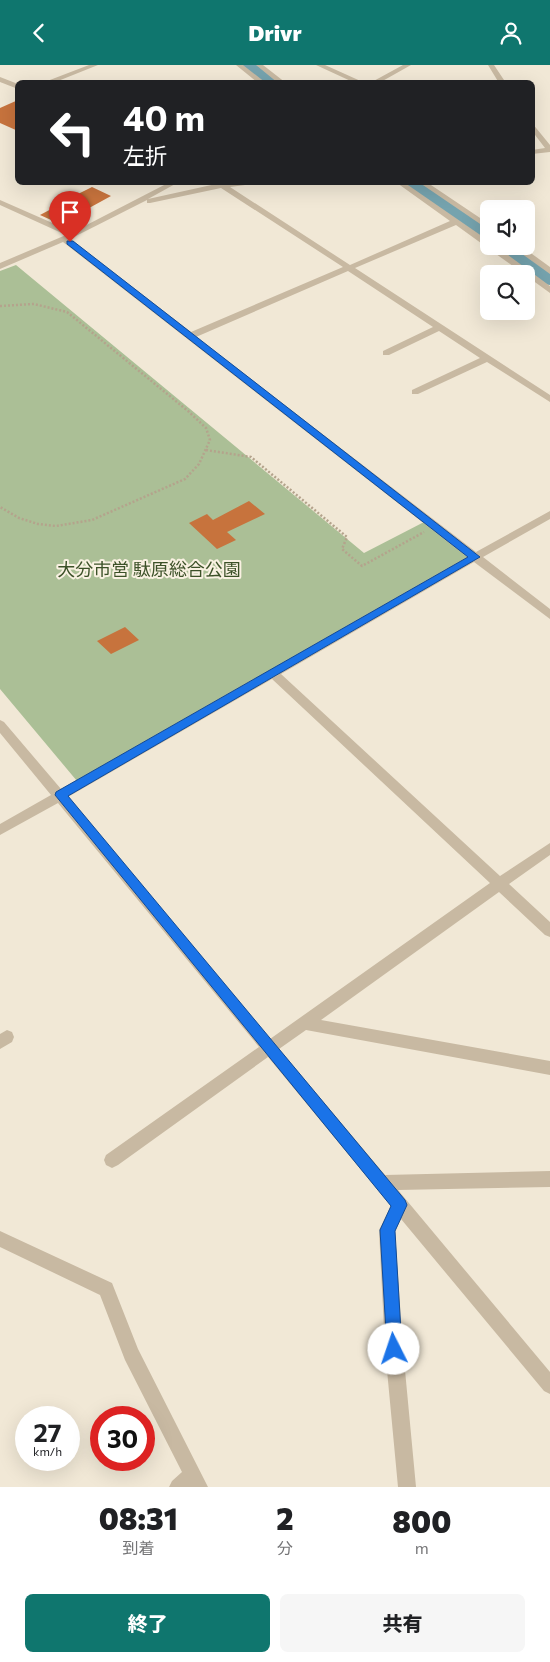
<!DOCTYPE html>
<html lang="ja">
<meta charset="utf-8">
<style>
body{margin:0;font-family:Commissioner,"Noto Sans JP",sans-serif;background:#f6f6f6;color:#202124;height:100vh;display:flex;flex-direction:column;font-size:19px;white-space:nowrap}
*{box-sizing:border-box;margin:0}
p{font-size:16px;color:#757577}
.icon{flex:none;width:28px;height:28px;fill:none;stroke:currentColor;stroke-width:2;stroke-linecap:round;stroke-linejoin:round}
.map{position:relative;height:1422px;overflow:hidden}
.sheet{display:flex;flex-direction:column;background:#fff;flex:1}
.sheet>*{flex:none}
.top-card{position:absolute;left:15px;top:15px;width:520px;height:105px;border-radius:8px;box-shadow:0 5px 20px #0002;background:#202124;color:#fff;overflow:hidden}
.tools{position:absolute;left:480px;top:135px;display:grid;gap:10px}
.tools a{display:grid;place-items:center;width:55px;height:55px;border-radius:8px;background:#fff;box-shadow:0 5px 20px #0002;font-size:25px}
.speed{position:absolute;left:15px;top:1341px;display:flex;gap:10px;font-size:25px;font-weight:700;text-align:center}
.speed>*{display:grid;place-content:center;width:65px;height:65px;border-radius:50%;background:#fff;box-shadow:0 5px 20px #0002;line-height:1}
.speed small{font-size:12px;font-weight:400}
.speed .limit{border:8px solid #d22;background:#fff;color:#111}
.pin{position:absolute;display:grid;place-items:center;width:42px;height:42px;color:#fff;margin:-51px -21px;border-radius:50% 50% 50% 0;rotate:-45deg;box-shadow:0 0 5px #0007}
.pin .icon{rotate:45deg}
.me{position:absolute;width:55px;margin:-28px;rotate:356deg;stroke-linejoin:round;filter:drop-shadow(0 0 4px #0008)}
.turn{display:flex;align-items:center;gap:18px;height:105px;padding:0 25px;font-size:22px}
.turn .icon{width:65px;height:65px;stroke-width:2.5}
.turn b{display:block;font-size:35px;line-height:42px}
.eta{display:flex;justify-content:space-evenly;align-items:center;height:85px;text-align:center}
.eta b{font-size:30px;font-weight:800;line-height:35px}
.button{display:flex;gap:10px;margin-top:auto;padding:10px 25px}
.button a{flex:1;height:58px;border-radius:8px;background:#0f766e;color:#fff;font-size:20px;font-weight:800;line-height:58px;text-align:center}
.button a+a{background:#f6f6f6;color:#202124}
header{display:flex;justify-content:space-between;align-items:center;height:65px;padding:0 25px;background:#0f766e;color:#fff;font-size:22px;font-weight:800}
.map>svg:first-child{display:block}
.green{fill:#abbf96}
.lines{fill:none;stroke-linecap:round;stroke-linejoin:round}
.stream{stroke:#75a3ae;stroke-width:3}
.river{fill:#75a3ae;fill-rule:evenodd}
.building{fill:#c7733d}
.path{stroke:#b4a38c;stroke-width:2.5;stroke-dasharray:2 2;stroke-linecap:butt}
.minor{fill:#c8b9a2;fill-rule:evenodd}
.route{fill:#1a73e8;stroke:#114b97}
.labels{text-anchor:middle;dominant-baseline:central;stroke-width:4;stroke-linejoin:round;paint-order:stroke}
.park-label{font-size:18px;fill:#3c5128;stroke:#f9f1e2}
</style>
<header><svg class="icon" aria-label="back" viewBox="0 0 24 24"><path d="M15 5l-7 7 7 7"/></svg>Drivr<svg class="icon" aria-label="person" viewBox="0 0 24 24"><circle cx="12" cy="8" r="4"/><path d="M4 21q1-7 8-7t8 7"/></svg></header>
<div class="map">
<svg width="550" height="1422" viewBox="0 0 550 1422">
<rect width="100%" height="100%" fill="#f1e8d6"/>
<path class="green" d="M 16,200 L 364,488 L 426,456 L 472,492 L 77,716 L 0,624 L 0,206 Z"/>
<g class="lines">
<path class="stream" d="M 258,9 L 259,7"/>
<path class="river" d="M 239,0 L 259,0 L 282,18 L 262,18 Z
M 405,118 L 426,118 L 489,161 L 489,176 L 482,174 L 407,122 Z
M 494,181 L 518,181 L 550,204 L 550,220 L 542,219 Z"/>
</g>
<path class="building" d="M 18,35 L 18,66 L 0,58 L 0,43 Z
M 92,122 L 111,131 L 60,159 L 40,150 L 55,142 L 51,140 L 66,131 L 74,127 L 78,129 Z
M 249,436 L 265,449 L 227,467 L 236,475 L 217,484 L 189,458 L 207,449 L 213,455 Z
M 125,562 L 139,575 L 111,589 L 97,576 Z"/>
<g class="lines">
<path class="path" d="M 0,241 L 34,239 L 67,247 L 188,346 L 206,363 L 210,375 L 199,399 L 185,414 L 92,455 L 56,461 L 38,459 L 19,453 L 0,442
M 206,385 L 251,392 L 347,472 L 342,484 L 362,501 L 424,467"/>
<path class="minor" d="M 89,0 L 98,0 L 53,18 L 42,18 Z
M 236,0 L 243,0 L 266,18 L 258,18 Z
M 256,0 L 263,0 L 286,18 L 278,18 Z
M 316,0 L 325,0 L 365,18 L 355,18 Z
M 403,0 L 411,0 L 379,18 L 370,18 Z
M 488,0 L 494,0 L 506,18 L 499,18 Z
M 0,12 L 18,19 L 18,24 L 0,17 Z
M 532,58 L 550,80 L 550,87 L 532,89 L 532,85 L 545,83 L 532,66 Z
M 168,118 L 177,118 L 148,134 L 216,119 L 215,118 L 249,118 L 245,120 L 230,122 L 350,200 L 450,156 L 397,118 L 405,118 L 489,176 L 489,181 L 496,181 L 550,221 L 550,228 L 456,160 L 355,203 L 550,330 L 550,337 L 487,297 L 418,329 L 412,329 L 412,325 L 480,293 L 439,266 L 389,290 L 383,290 L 383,286 L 433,262 L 348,206 L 196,272 L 476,487 L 550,446 L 550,454 L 483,492 L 550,544 L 550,554 L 474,497 L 281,609 L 500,811 L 550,778 L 550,790 L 509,819 L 550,857 L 550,872 L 545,870 L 499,827 L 321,955 L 550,996 L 550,1010 L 306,965 L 279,984 L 385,1110 L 550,1106 L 550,1122 L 398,1125 L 550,1307 L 550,1329 L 544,1326 L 401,1154 L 395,1166 L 403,1284 L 416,1422 L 398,1422 L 385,1284 L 379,1165 L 391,1141 L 268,992 L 118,1100 L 112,1103 L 106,1100 L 104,1095 L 106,1090 L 259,982 L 58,738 L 0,770 L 0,759 L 51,730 L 0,668 L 0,655 L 4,657 L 61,724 L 467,492 L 63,177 L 0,204 L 0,198 L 66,170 L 0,140 L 0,135 L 73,167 ZM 221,123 L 343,202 L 191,267 L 70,174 L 147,135 L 147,138 L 150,138 ZM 272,614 L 490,818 L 270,974 L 68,732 Z
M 420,118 L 428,118 L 489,159 L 489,165 Z
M 511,181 L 521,181 L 550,202 L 550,209 Z
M 7,965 L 12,967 L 14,972 L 12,977 L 0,984 L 0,969 Z
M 0,1166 L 112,1218 L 138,1284 L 208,1422 L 169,1422 L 172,1416 L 182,1407 L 125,1295 L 100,1230 L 0,1182 Z"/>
</g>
<path class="route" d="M 67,176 L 73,176 L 480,492 L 68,731 L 405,1135 L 407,1140 L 395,1166 L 402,1284 L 400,1289 L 394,1292 L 389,1289 L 387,1284 L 380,1165 L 391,1141 L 55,730 L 56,727 L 468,492 L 67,179 Z"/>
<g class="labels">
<g class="park-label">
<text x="149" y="504">大分市営 駄原総合公園</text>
</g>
</g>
</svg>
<div class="tools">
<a><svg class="icon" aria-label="sound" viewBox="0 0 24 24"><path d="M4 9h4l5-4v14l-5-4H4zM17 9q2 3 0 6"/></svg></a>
<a><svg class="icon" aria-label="search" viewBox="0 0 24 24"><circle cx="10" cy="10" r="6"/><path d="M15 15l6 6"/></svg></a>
</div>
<div class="speed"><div>27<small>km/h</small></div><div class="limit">30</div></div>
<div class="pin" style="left:70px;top:177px;background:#d93025"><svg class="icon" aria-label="arrive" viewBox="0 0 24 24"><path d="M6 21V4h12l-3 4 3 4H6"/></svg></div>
<svg class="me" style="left:394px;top:1284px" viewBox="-20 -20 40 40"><circle r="19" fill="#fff"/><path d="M0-13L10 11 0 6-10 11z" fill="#1a73e8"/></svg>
<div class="top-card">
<div class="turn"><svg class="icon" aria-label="left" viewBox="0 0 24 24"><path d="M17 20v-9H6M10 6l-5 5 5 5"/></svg><div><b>40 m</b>左折</div></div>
</div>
</div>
<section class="sheet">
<div class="eta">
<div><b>08:31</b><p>到着</p></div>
<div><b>2</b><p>分</p></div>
<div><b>800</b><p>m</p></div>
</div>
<div class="button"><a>終了</a><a>共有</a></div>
</section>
